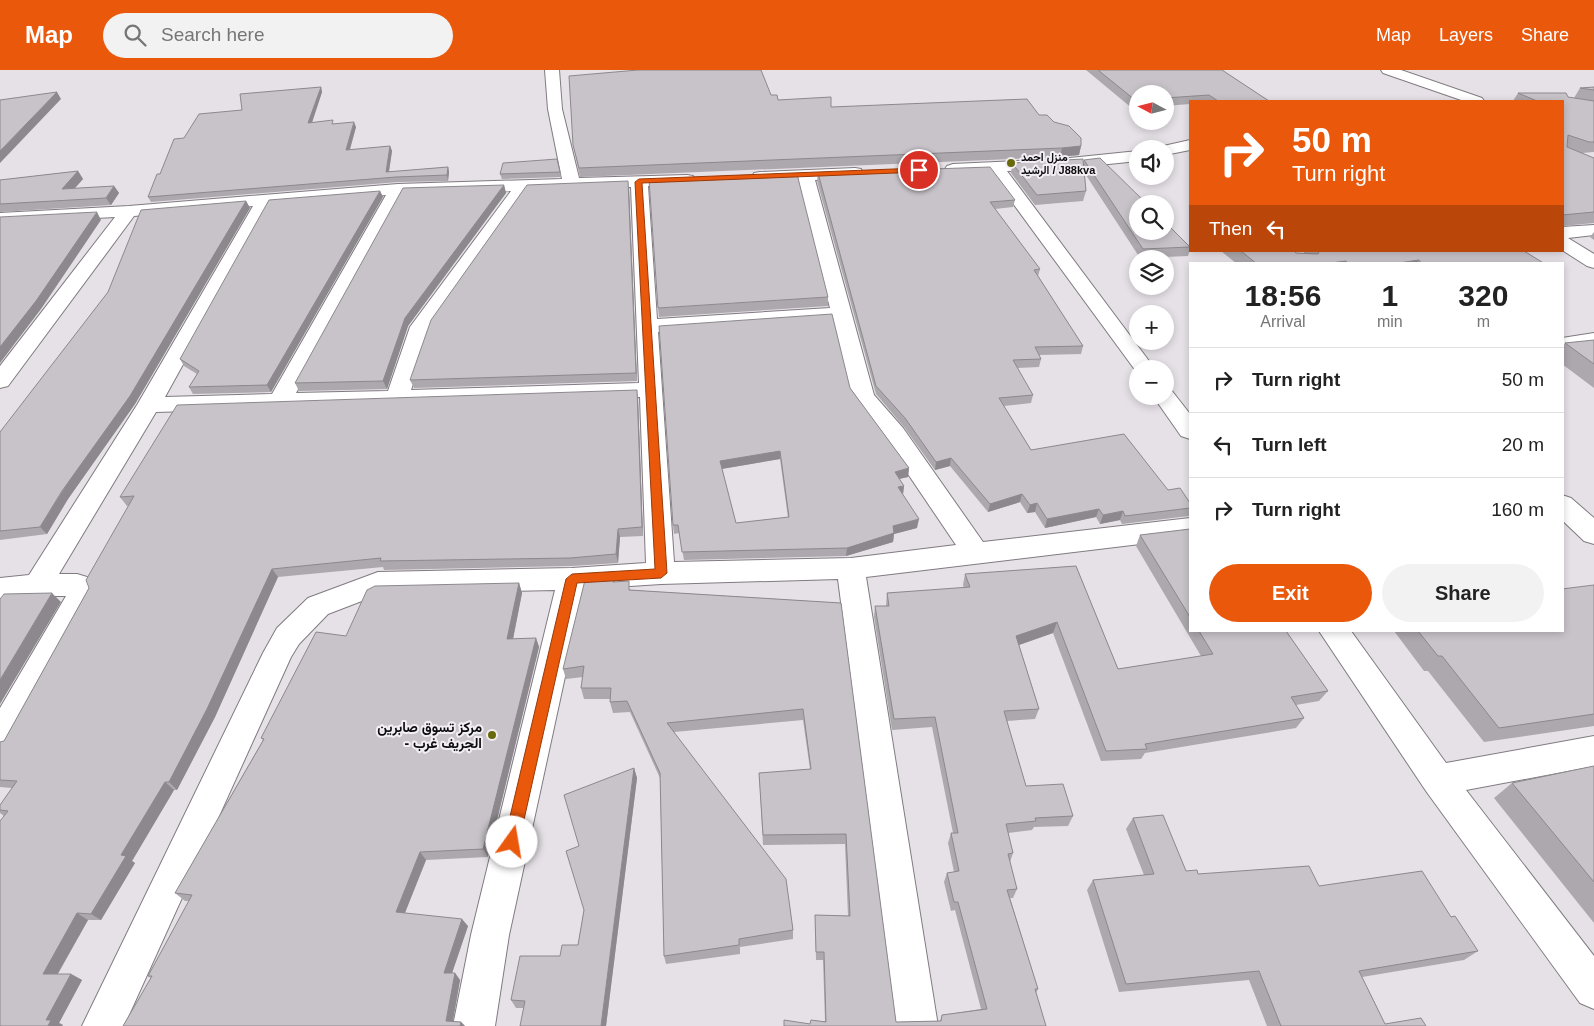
<!DOCTYPE html>
<meta charset="utf-8">
<style>
body{margin:0;font-family:Helvetica,Vazirmatn,sans-serif;background:#f2f2f2;color:#222;height:100vh;display:flex;flex-direction:column;font-size:19px;white-space:nowrap}
*{box-sizing:border-box;margin:0}
p{font-size:16px;color:#767676}
.icon{flex:none;width:28px;height:28px;fill:none;stroke:currentColor;stroke-width:2;stroke-linecap:round;stroke-linejoin:round}
.map{position:relative;flex:1;overflow:hidden}
.sheet{position:absolute;left:1189px;top:192px;width:375px;height:370px;display:flex;flex-direction:column;background:#fff;border-radius:0px;box-shadow:0 2px 8px #0003}
.sheet>*{flex:none}
.banner{position:absolute;left:1189px;top:30px;width:375px;height:152px;border-radius:0px;box-shadow:0 2px 8px #0003;background:#ea580c;color:#fff;overflow:hidden}
.needle{width:32px;rotate:277deg}
.fabs{position:absolute;left:1129px;top:15px;display:grid;gap:10px}
.fabs a{display:grid;place-items:center;width:45px;height:45px;border-radius:50%;background:#fff;box-shadow:0 2px 8px #0003;font-size:25px}
.pin{position:absolute;display:grid;place-items:center;width:42px;height:42px;color:#fff;margin:-21px;border:2px solid #fff;border-radius:50%;box-shadow:0 1px 5px #0007}
.me{position:absolute;width:55px;margin:-28px;rotate:13deg;stroke-linejoin:round;filter:drop-shadow(0 0 4px #0008)}
.turn{display:flex;align-items:center;gap:18px;height:105px;padding:0 20px;font-size:22px}
.turn .icon{width:65px;height:65px;stroke-width:2.5}
.turn b{display:block;font-size:35px;line-height:42px}
.then{display:flex;align-items:center;height:48px;padding:0 20px;background:#0003;gap:10px;font-size:19px}
.eta{display:flex;justify-content:space-evenly;align-items:center;height:85px;text-align:center}
.eta b{font-size:30px;font-weight:600;line-height:35px}
.action{display:flex;gap:10px;margin-top:auto;padding:10px 20px}
.action a{flex:1;height:58px;border-radius:30px;background:#ea580c;color:#fff;font-size:20px;font-weight:600;line-height:58px;text-align:center}
.action a+a{background:#f2f2f2;color:#222}
ul{padding:0;list-style:none}
li{display:flex;align-items:center;gap:15px;height:65px;padding:0 20px;border-top:1px solid #e0e0e0}
li div{flex:1}
li b{display:block;font-size:19px}
li em{font-style:normal}
header{display:flex;align-items:center;gap:30px;box-sizing:border-box;height:70px;padding:0 25px;background:#ea580c;color:#fff}
header strong{font-size:24px}
nav{display:flex;gap:28px;margin-inline-start:auto;font-size:18px}
.search{width:350px;height:45px;background:#f2f2f2;display:flex;align-items:center;gap:12px;box-sizing:border-box;padding:0 18px;border-radius:28px;color:#767676;font-size:19px}
.map>svg:first-child{display:block}
.lines{fill:none;stroke-linecap:round;stroke-linejoin:round}
.street-casing{stroke:#807b81;stroke-width:2}
.street{fill:#fff;fill-rule:evenodd}
.wall{fill:#aca8ad;fill-rule:evenodd}
.shaded-wall{fill:#8c888d}
.building{fill:#c8c3c9;stroke:#8c888d;fill-rule:evenodd}
.route{fill:#ea580c;stroke:#983908}
.poi-dot{fill:#676a0a;stroke:#f3eef4;stroke-width:2}
.labels{text-anchor:middle;dominant-baseline:central;stroke-width:4;stroke-linejoin:round;paint-order:stroke}
.far-poi-label{font-size:11px;font-weight:bold;fill:#0c0b0d;stroke:#f3eef4;text-anchor:start}
.poi-label{font-size:14px;font-weight:bold;fill:#0c0b0d;stroke:#f3eef4;text-anchor:end}
</style>
<header>
<strong>Map</strong>
<div class="search"><svg class="icon" aria-label="search" viewBox="0 0 24 24"><circle cx="10" cy="10" r="6"/><path d="M15 15l6 6"/></svg>Search here</div>
<nav><a>Map</a><a>Layers</a><a>Share</a></nav>
</header>
<div class="map">
<svg width="1594" height="956" viewBox="0 0 1594 956">
<rect width="100%" height="100%" fill="#e6e1e7"/>
<g class="lines">
<defs>
<path id="street" d="M 545,0 L 559,0 L 562,39 L 579,108 L 687,105 L 693,106 L 695,110 L 693,114 L 687,115 L 648,116 L 657,249 L 830,238 L 798,110 L 760,112 L 754,111 L 752,107 L 754,103 L 760,102 L 855,98 L 861,99 L 863,103 L 861,107 L 855,108 L 815,110 L 874,325 L 903,358 L 983,472 L 1190,448 L 1190,468 L 866,507 L 938,956 L 896,956 L 838,509 L 661,514 L 584,519 L 509,865 L 495,956 L 453,956 L 471,865 L 555,520 L 380,524 L 328,544 L 299,574 L 291,587 L 124,956 L 82,956 L 263,583 L 277,558 L 308,528 L 378,502 L 572,498 L 646,493 L 640,327 L 156,342 L 59,504 L 77,504 L 87,507 L 95,526 L 12,678 L 0,682 L 0,638 L 66,526 L 38,526 L 0,530 L 0,508 L 29,505 L 137,335 L 253,136 L 134,146 L 8,316 L 0,318 L 0,296 L 115,147 L 0,153 L 0,143 L 129,136 L 398,114 L 562,109 L 548,39 ZM 631,117 L 639,313 L 411,320 L 432,257 L 529,120 ZM 511,121 L 410,257 L 388,321 L 296,323 L 404,124 ZM 386,125 L 272,324 L 165,327 L 271,135 ZM 833,250 L 851,326 L 867,348 L 885,370 L 956,475 L 851,488 L 674,492 L 658,262 Z
M 1381,0 L 1401,0 L 1482,28 L 1484,31 L 1464,31 L 1383,3 Z
M 1190,70 L 1190,80 L 1165,85 L 1165,79 L 1158,79 L 1159,77 Z
M 1138,81 L 1138,91 L 1060,99 L 1007,101 L 1155,299 L 1138,299 L 1138,304 L 990,102 L 953,104 L 947,102 L 945,99 L 947,96 L 953,94 L 1060,89 Z
M 1594,155 L 1594,165 L 1568,168 L 1594,184 L 1594,198 L 1587,196 L 1562,180 L 1562,157 Z
M 1594,263 L 1594,275 L 1562,281 L 1562,268 Z
M 1165,319 L 1172,321 L 1190,344 L 1190,369 L 1181,366 L 1153,326 L 1165,326 Z
M 1562,425 L 1571,428 L 1594,448 L 1594,474 L 1584,471 L 1562,450 Z
M 1319,561 L 1351,561 L 1446,693 L 1594,666 L 1594,696 L 1466,720 L 1594,886 L 1594,939 L 1580,933 L 1426,721 Z"/>
</defs>
<use href="#street" class="street-casing"/>
<use href="#street" class="street"/>
</g>
<path class="wall" d="M 1086,0 L 1222,0 L 1269,31 L 1190,31 L 1190,34 L 1165,36 L 1165,24 L 1138,24 L 1138,38 L 1133,39 Z
M 321,17 L 322,22 L 312,53 L 334,54 L 356,57 L 350,80 L 390,76 L 392,81 L 389,102 L 448,97 L 449,102 L 448,111 L 398,112 L 151,132 L 148,127 L 160,104 L 184,68 L 242,40 Z
M 1594,17 L 1594,82 L 1582,83 L 1594,88 L 1594,153 L 1562,156 L 1562,31 L 1513,31 L 1518,23 L 1574,28 L 1580,18 Z
M 771,25 L 778,30 L 831,37 L 1039,45 L 1054,52 L 1081,76 L 1079,85 L 1060,87 L 580,107 L 573,75 Z
M 557,89 L 561,107 L 502,109 L 500,104 Z
M 1084,90 L 1190,177 L 1190,179 L 1188,186 L 1140,188 L 1084,102 L 1086,121 L 1083,131 L 1035,135 L 1011,103 L 1012,93 L 1083,93 Z
M 78,101 L 83,109 L 74,119 L 114,116 L 119,123 L 111,135 L 0,142 L 0,110 Z
M 818,103 L 1015,130 L 1013,137 L 995,139 L 1040,199 L 1038,206 L 1083,276 L 1081,284 L 1039,285 L 1041,289 L 1039,297 L 1017,298 L 1033,325 L 1031,333 L 1004,336 L 1031,380 L 1168,420 L 1190,433 L 1190,444 L 1189,446 L 1122,454 L 1120,450 L 1100,454 L 1096,447 L 1045,458 L 1035,442 L 1027,443 L 1020,432 L 988,442 L 950,396 L 935,400 L 904,357 L 876,324 L 817,111 Z
M 504,115 L 506,123 L 408,256 L 387,319 L 299,321 L 295,313 Z
M 629,119 L 637,311 L 414,318 L 410,310 Z
M 380,121 L 383,127 L 271,322 L 193,324 L 189,317 L 197,304 L 184,296 L 180,289 Z
M 246,131 L 250,138 L 135,334 L 68,429 L 47,464 L 0,470 L 0,362 Z
M 1594,162 L 1594,170 L 1590,167 Z
M 1221,181 L 1294,181 L 1296,183 L 1305,184 L 1303,181 L 1524,181 L 1545,194 L 1237,194 Z
M 828,227 L 828,236 L 659,247 L 658,238 Z
M 659,256 L 850,318 L 909,398 L 908,407 L 899,409 L 904,416 L 903,424 L 902,424 L 917,458 L 894,464 L 893,472 L 846,486 L 684,490 L 679,463 L 674,464 L 673,455 ZM 780,389 L 788,448 L 736,453 L 722,399 Z
M 1594,270 L 1594,318 L 1562,294 L 1562,277 L 1565,273 Z
M 638,329 L 643,466 L 620,467 L 618,493 L 572,496 L 384,500 L 383,497 L 278,507 L 215,647 L 177,720 L 174,720 L 132,791 L 135,793 L 101,850 L 88,850 L 58,904 L 71,904 L 82,910 L 59,953 L 63,955 L 62,956 L 0,956 L 4,746 L 0,743 L 0,735 L 12,718 L 0,717 L 0,672 L 4,671 L 89,518 L 129,436 L 127,436 L 120,427 Z
M 1190,459 L 1190,561 L 1286,561 L 1328,621 L 1319,631 L 1296,635 L 1304,648 L 1296,658 L 1145,683 L 1141,689 L 1101,691 L 1053,563 L 1019,575 L 1039,639 L 1035,649 L 1007,651 L 1026,716 L 1073,746 L 1068,756 L 1034,757 L 1032,760 L 1008,763 L 1013,783 L 1010,792 L 1017,819 L 1013,828 L 1010,828 L 1038,919 L 1036,923 L 1046,956 L 810,954 L 825,951 L 823,890 L 816,890 L 815,845 L 848,846 L 845,774 L 763,775 L 759,703 L 810,699 L 803,650 L 674,662 L 793,860 L 793,869 L 740,877 L 740,884 L 666,894 L 664,886 L 660,708 L 630,642 L 613,643 L 610,632 L 610,629 L 584,629 L 581,618 L 583,607 L 566,609 L 563,599 L 614,508 L 615,512 L 631,520 L 841,533 L 896,952 L 940,951 L 942,945 L 981,939 L 955,840 L 951,841 L 944,812 L 947,803 L 954,802 L 948,773 L 951,763 L 953,763 L 932,657 L 892,660 L 874,547 L 875,536 L 886,536 L 887,523 L 964,518 L 963,515 L 965,504 L 1076,496 L 1118,599 L 1201,586 L 1136,476 L 1140,465 Z
M 519,513 L 522,523 L 513,569 L 536,568 L 539,577 L 488,787 L 426,790 L 405,843 L 468,856 L 452,903 L 455,903 L 460,910 L 453,951 L 461,952 L 465,956 L 123,956 L 151,908 L 148,906 L 189,831 L 185,831 L 175,823 L 263,670 L 261,668 L 346,566 Z
M 1594,515 L 1594,656 L 1484,672 L 1428,601 L 1424,601 L 1394,561 L 1562,561 Z
M 1594,696 L 1594,853 L 1494,728 L 1512,713 Z
M 634,698 L 637,708 L 606,956 L 523,938 L 516,938 L 511,930 L 560,886 L 578,875 L 584,840 L 579,776 Z
M 1133,748 L 1186,801 L 1198,804 L 1319,816 L 1451,847 L 1478,881 L 1464,890 L 1362,907 L 1385,954 L 1426,956 L 1267,956 L 1249,910 L 1119,922 L 1087,820 L 1093,810 L 1144,805 L 1126,759 Z"/>
<path class="shaded-wall" d="M 321,17 L 322,22 L 310,58 L 308,53 Z
M 57,22 L 61,29 L 0,93 L 0,81 Z
M 354,52 L 356,57 L 348,85 L 346,80 Z
M 390,76 L 392,81 L 388,107 L 386,102 Z
M 1081,76 L 1079,85 L 1060,87 L 1062,78 Z
M 448,97 L 449,102 L 448,111 L 447,105 Z
M 78,101 L 83,109 L 67,127 L 62,119 Z
M 628,111 L 629,119 L 637,311 L 636,303 Z
M 504,115 L 506,123 L 408,256 L 387,319 L 383,311 L 405,248 Z
M 114,116 L 119,123 L 111,135 L 106,128 Z
M 380,121 L 383,127 L 271,322 L 267,315 Z
M 246,131 L 250,138 L 135,334 L 68,429 L 47,464 L 40,457 Z
M 97,142 L 101,150 L 41,239 L 0,293 L 0,277 Z
M 1419,190 L 1416,194 L 1392,194 Z
M 1346,191 L 1344,194 L 1323,194 Z
M 637,320 L 638,329 L 643,466 L 642,457 Z
M 780,381 L 780,389 L 721,399 L 720,391 Z
M 951,388 L 950,396 L 935,400 L 936,392 Z
M 909,398 L 908,407 L 894,410 L 895,402 Z
M 904,416 L 903,424 L 897,426 L 898,417 Z
M 1022,424 L 1020,432 L 988,442 L 990,434 Z
M 1037,433 L 1035,442 L 1027,443 L 1030,435 Z
M 1099,439 L 1096,447 L 1045,458 L 1047,449 Z
M 1123,441 L 1120,450 L 1100,454 L 1103,445 Z
M 919,449 L 917,458 L 894,464 L 893,472 L 846,486 L 847,478 L 893,456 Z
M 618,459 L 620,467 L 618,493 L 616,484 Z
M 272,499 L 278,507 L 215,647 L 177,720 L 169,712 Z
M 519,513 L 522,523 L 511,579 L 507,569 Z
M 52,523 L 61,532 L 0,634 L 0,610 Z
M 1057,552 L 1053,563 L 1013,577 L 1016,566 Z
M 536,568 L 539,577 L 488,787 L 483,779 Z
M 634,698 L 637,708 L 606,956 L 601,956 Z
M 165,712 L 174,720 L 132,791 L 135,793 L 101,850 L 91,844 L 121,785 Z
M 420,782 L 426,790 L 402,850 L 396,842 Z
M 77,843 L 88,850 L 54,910 L 43,904 Z
M 462,849 L 468,856 L 450,909 L 444,903 Z
M 455,903 L 460,910 L 452,956 L 446,951 Z
M 71,904 L 82,910 L 59,953 L 63,955 L 62,956 L 48,956 L 46,950 Z
M 461,952 L 465,956 L 460,956 Z"/>
<path class="building" d="M 638,0 L 761,0 L 771,25 L 777,25 L 778,30 L 831,27 L 831,37 L 1027,29 L 1039,45 L 1047,45 L 1054,52 L 1069,56 L 1081,68 L 1081,76 L 1062,78 L 579,98 L 573,75 L 569,6 Z
M 1098,0 L 1222,0 L 1269,31 L 1218,31 L 1209,25 L 1165,28 L 1165,24 L 1138,24 L 1138,30 L 1135,30 Z
M 321,17 L 308,53 L 333,50 L 332,54 L 354,52 L 346,80 L 390,76 L 386,102 L 448,97 L 447,105 L 396,107 L 148,127 L 157,104 L 160,104 L 174,69 L 184,68 L 199,44 L 242,40 L 240,24 Z
M 1594,17 L 1594,20 L 1580,18 Z
M 57,22 L 0,81 L 0,30 Z
M 1518,23 L 1566,23 L 1568,27 L 1594,31 L 1594,72 L 1589,72 L 1568,65 L 1567,77 L 1594,88 L 1594,142 L 1562,145 L 1562,31 L 1536,31 L 1537,31 Z
M 1100,88 L 1147,134 L 1138,134 L 1138,161 L 1165,161 L 1165,152 L 1190,177 L 1143,179 L 1084,90 Z
M 557,89 L 560,102 L 500,104 L 503,93 Z
M 1083,89 L 1086,121 L 1037,125 L 1012,93 Z
M 990,97 L 1015,130 L 990,132 L 1040,199 L 1034,200 L 1083,276 L 1035,277 L 1041,289 L 1013,290 L 1033,325 L 999,328 L 1031,380 L 1124,364 L 1168,420 L 1180,418 L 1190,433 L 1190,438 L 1125,446 L 1123,441 L 1103,445 L 1099,439 L 1047,449 L 1037,433 L 1030,435 L 1022,424 L 990,434 L 951,388 L 936,392 L 905,348 L 876,316 L 818,103 Z
M 78,101 L 62,119 L 114,116 L 106,128 L 0,134 L 0,110 Z
M 797,104 L 828,227 L 658,238 L 649,110 Z
M 628,111 L 636,303 L 410,310 L 431,250 L 527,115 Z
M 504,115 L 405,248 L 383,311 L 295,313 L 403,118 Z
M 380,121 L 267,315 L 189,317 L 199,301 L 180,289 L 269,130 Z
M 246,131 L 130,326 L 62,421 L 40,457 L 0,461 L 0,362 L 108,222 L 141,140 Z
M 97,142 L 36,231 L 0,277 L 0,147 Z
M 1241,181 L 1294,181 L 1296,183 L 1318,184 L 1319,182 L 1319,181 L 1524,181 L 1545,194 L 1422,194 L 1419,190 L 1392,194 L 1371,194 L 1370,193 L 1349,194 L 1346,191 L 1323,194 L 1257,194 Z
M 832,244 L 850,318 L 909,398 L 895,402 L 904,416 L 898,417 L 919,449 L 893,456 L 894,463 L 847,478 L 682,482 L 678,455 L 673,455 L 659,256 ZM 780,381 L 789,447 L 736,453 L 720,391 Z
M 1594,270 L 1594,294 L 1565,273 Z
M 637,320 L 642,457 L 618,459 L 616,484 L 570,488 L 380,491 L 381,488 L 272,499 L 207,639 L 169,712 L 165,712 L 121,785 L 126,786 L 91,844 L 77,843 L 43,904 L 71,904 L 46,950 L 51,950 L 48,956 L 0,956 L 0,751 L 8,741 L 0,740 L 0,735 L 17,711 L 0,710 L 0,672 L 4,671 L 89,518 L 86,510 L 134,426 L 120,427 L 177,335 Z
M 1190,459 L 1190,547 L 1140,465 Z
M 1076,496 L 1118,599 L 1213,584 L 1199,561 L 1286,561 L 1328,621 L 1291,627 L 1304,648 L 1145,674 L 1147,679 L 1106,681 L 1057,552 L 1016,566 L 1039,639 L 1004,641 L 1026,716 L 1063,714 L 1073,746 L 1035,748 L 1036,751 L 1006,754 L 1013,783 L 1008,784 L 1017,819 L 1007,820 L 1038,919 L 1035,919 L 1046,956 L 784,956 L 784,950 L 810,954 L 811,950 L 826,952 L 824,882 L 816,882 L 815,845 L 850,846 L 846,764 L 763,765 L 759,703 L 811,699 L 803,639 L 667,653 L 786,809 L 793,860 L 739,869 L 739,875 L 664,886 L 660,703 L 627,631 L 610,632 L 611,618 L 581,618 L 584,596 L 563,599 L 585,510 L 614,508 L 613,512 L 629,511 L 629,520 L 841,533 L 896,952 L 941,951 L 942,945 L 987,939 L 958,832 L 954,832 L 947,803 L 959,801 L 951,763 L 958,763 L 935,647 L 894,649 L 875,536 L 889,536 L 887,523 L 970,517 L 965,504 Z
M 519,513 L 507,569 L 536,568 L 483,779 L 420,782 L 396,842 L 462,849 L 444,903 L 455,903 L 446,951 L 461,952 L 460,956 L 123,956 L 152,906 L 148,906 L 192,825 L 175,823 L 264,669 L 261,668 L 316,562 L 346,566 L 367,520 L 375,516 Z
M 1594,515 L 1594,644 L 1499,658 L 1442,586 L 1438,586 L 1418,561 L 1562,561 L 1562,519 Z
M 52,523 L 0,610 L 0,529 L 4,524 Z
M 1594,696 L 1594,812 L 1512,713 Z
M 634,698 L 601,956 L 520,956 L 525,931 L 511,930 L 520,886 L 560,886 L 562,875 L 578,875 L 584,840 L 566,781 L 579,776 L 564,725 Z
M 1163,745 L 1186,801 L 1197,800 L 1198,804 L 1309,796 L 1319,816 L 1422,801 L 1451,847 L 1455,846 L 1478,881 L 1359,901 L 1385,954 L 1421,948 L 1426,956 L 1281,956 L 1259,901 L 1126,914 L 1093,810 L 1154,804 L 1133,748 Z"/>
<path class="route" d="M 919,98 L 921,99 L 921,102 L 642,113 L 667,503 L 661,508 L 577,513 L 519,772 L 517,777 L 512,779 L 507,777 L 504,772 L 566,509 L 572,504 L 655,499 L 635,112 L 639,109 Z"/>
<g class="poi-dot">
<circle cx="1011" cy="93" r="5"/>
<circle cx="492" cy="665" r="5"/>
</g>
<g class="labels">
<g class="far-poi-label">
<text x="1021" y="87">منزل احمد<tspan x="1021" dy="13">الرشيد / J88kva</tspan></text>
</g>
<g class="poi-label">
<text x="482" y="657">مركز تسوق صابرين<tspan x="482" dy="16">- الجريف غرب</tspan></text>
</g>
</g>
</svg>
<div class="fabs">
<a><svg class="needle" viewBox="-14 -14 28 28"><path d="M0-13l5 13h-10z" fill="#e53935"/><path d="M0 13l5-13h-10z" fill="#767676"/></svg></a>
<a><svg class="icon" aria-label="sound" viewBox="0 0 24 24"><path d="M4 9h4l5-4v14l-5-4H4zM17 9q2 3 0 6"/></svg></a>
<a><svg class="icon" aria-label="search" viewBox="0 0 24 24"><circle cx="10" cy="10" r="6"/><path d="M15 15l6 6"/></svg></a>
<a><svg class="icon" aria-label="layers" viewBox="0 0 24 24"><path d="M12 4l9 5-9 5-9-5zM3 14l9 5 9-5"/></svg></a>
<a>+</a>
<a>−</a>
</div>
<div class="pin" style="left:919px;top:100px;background:#d93025"><svg class="icon" aria-label="arrive" viewBox="0 0 24 24"><path d="M6 21V4h12l-3 4 3 4H6"/></svg></div>
<svg class="me" style="left:512px;top:772px" viewBox="-20 -20 40 40"><circle r="19" fill="#fff"/><path d="M0-13L10 11 0 6-10 11z" fill="#ea580c"/></svg>
<div class="banner">
<div class="turn"><svg class="icon" aria-label="right" viewBox="0 0 24 24"><path d="M7 20v-9h11M14 6l5 5-5 5"/></svg><div><b>50 m</b>Turn right</div></div>
<div class="then">Then<svg class="icon" aria-label="left" viewBox="0 0 24 24"><path d="M17 20v-9H6M10 6l-5 5 5 5"/></svg></div>
</div>
<section class="sheet">
<div class="eta">
<div><b>18:56</b><p>Arrival</p></div>
<div><b>1</b><p>min</p></div>
<div><b>320</b><p>m</p></div>
</div>
<ul>
<li><svg class="icon" aria-label="right" viewBox="0 0 24 24"><path d="M7 20v-9h11M14 6l5 5-5 5"/></svg><div><b>Turn right</b></div><em>50 m</em></li>
<li><svg class="icon" aria-label="left" viewBox="0 0 24 24"><path d="M17 20v-9H6M10 6l-5 5 5 5"/></svg><div><b>Turn left</b></div><em>20 m</em></li>
<li><svg class="icon" aria-label="right" viewBox="0 0 24 24"><path d="M7 20v-9h11M14 6l5 5-5 5"/></svg><div><b>Turn right</b></div><em>160 m</em></li>
</ul>
<div class="action"><a>Exit</a><a>Share</a></div>
</section>
</div>
